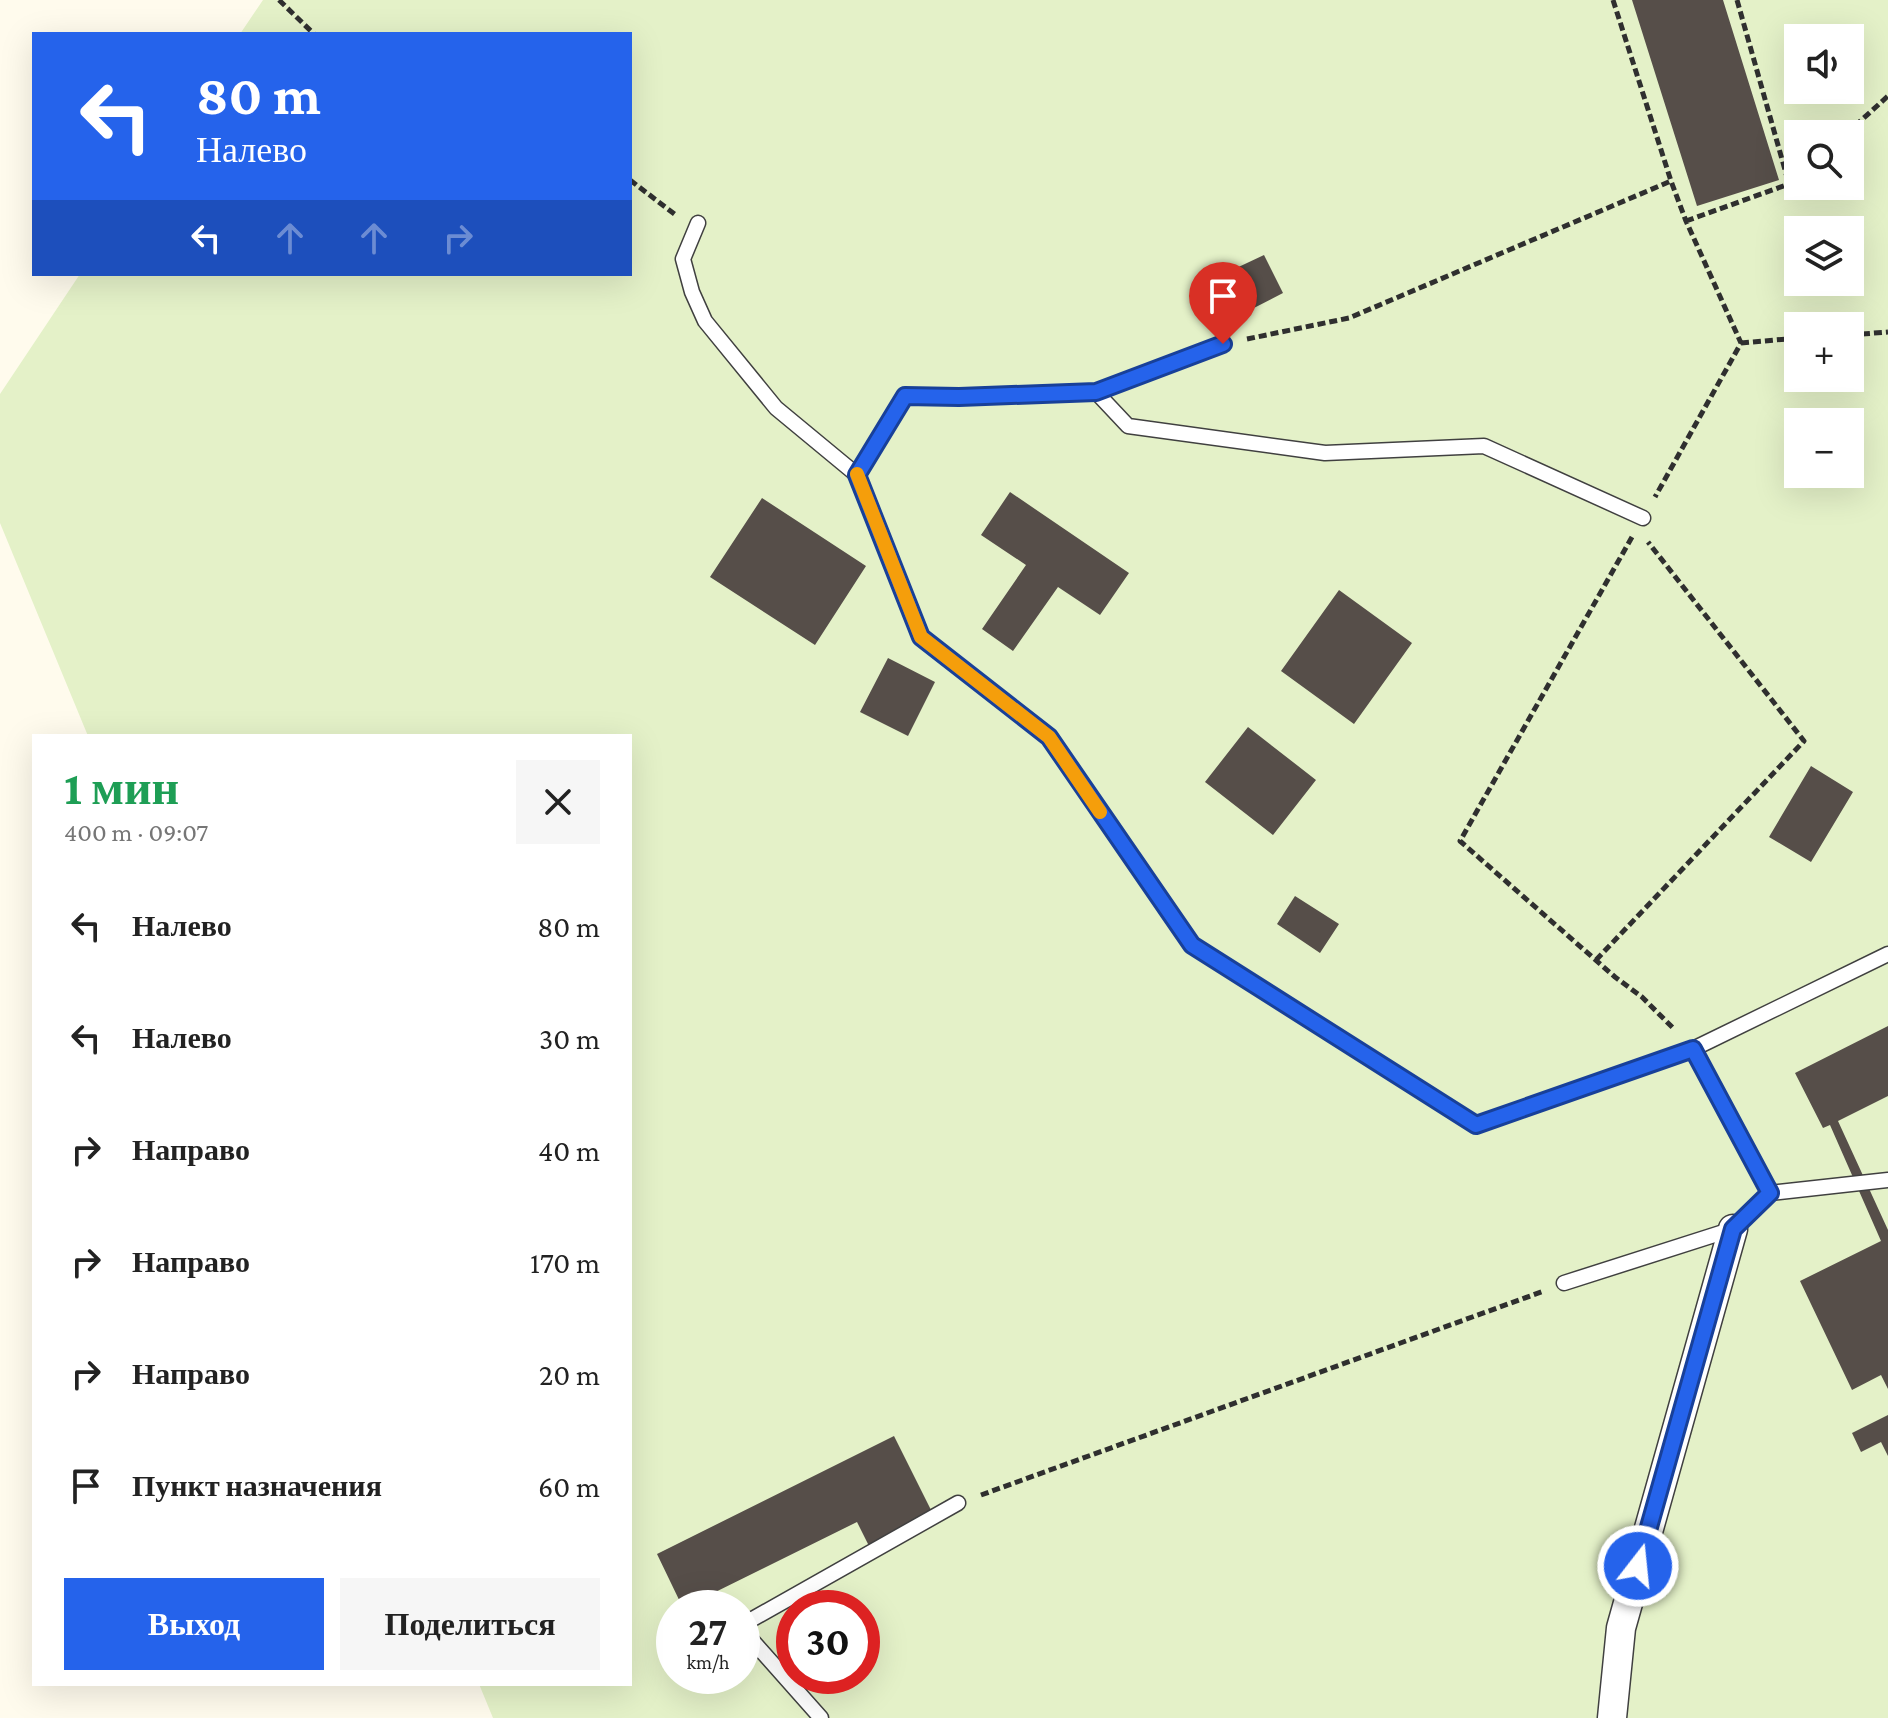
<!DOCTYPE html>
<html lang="ru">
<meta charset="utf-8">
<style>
body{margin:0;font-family:"Crimson Pro",serif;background:#f6f6f6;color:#222;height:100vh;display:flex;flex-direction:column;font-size:30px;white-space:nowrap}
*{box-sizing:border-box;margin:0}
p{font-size:26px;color:#767676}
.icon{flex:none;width:44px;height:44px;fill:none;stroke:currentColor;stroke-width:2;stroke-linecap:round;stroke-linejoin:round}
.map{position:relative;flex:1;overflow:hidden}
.sheet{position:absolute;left:32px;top:734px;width:600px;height:952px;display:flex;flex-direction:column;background:#fff;border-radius:0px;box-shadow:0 8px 32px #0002}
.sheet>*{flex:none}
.banner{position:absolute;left:32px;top:32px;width:600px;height:244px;border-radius:0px;box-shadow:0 8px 32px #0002;background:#2563eb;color:#fff;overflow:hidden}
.controls{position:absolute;left:1784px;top:24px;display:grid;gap:16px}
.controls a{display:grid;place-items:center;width:80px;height:80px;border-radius:0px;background:#fff;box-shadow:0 8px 32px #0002;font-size:40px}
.speed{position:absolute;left:656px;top:1590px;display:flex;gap:16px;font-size:40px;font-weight:700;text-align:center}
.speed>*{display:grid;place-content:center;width:104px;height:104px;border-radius:50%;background:#fff;box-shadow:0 8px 32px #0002;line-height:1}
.speed small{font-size:20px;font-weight:400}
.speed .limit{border:12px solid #d22;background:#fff;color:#111}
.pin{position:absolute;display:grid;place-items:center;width:68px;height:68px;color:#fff;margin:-82px -34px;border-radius:50% 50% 50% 0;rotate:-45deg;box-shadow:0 0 8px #0007}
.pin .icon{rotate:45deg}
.me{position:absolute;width:88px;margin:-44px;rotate:16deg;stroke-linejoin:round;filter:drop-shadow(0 0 6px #0008)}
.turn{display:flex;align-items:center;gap:28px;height:168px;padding:0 32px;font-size:36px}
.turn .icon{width:104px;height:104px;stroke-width:2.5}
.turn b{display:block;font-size:56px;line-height:68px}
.lanes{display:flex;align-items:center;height:76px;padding:0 32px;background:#0003;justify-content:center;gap:40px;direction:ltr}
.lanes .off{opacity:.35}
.round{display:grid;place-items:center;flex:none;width:84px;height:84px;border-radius:0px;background:#f6f6f6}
.headline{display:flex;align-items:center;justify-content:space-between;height:136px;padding:0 32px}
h1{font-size:48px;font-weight:700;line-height:60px;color:#1e9e55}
.cta{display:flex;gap:16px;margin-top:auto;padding:16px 32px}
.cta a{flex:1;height:92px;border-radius:0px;background:#2563eb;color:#fff;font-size:32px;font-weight:700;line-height:92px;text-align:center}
.cta a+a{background:#f6f6f6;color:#222}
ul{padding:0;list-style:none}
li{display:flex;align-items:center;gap:24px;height:112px;padding:0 32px}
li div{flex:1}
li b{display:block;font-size:30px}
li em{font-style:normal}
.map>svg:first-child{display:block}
.pitch{fill:#e4f1c8;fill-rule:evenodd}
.building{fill:#564e49}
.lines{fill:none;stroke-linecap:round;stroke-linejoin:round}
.lane-casing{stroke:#404040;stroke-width:17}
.street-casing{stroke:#404040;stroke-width:31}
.path{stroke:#2f2f2f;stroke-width:5;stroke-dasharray:8 4;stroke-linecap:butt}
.lane{stroke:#fff;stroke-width:14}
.street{stroke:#fff;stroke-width:28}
.route-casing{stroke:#184099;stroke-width:20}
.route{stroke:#2563eb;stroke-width:14}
.slow{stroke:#f59e0b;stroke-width:14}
</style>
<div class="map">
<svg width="1888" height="1718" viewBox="0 0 1888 1718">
<rect width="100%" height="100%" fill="#fffbed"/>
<path class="pitch" d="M 263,0 L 1888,0 L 1888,1718 L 493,1718 L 479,1684 L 630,1684 L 630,736 L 88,736 L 0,523 L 0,394 L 80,274 L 630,274 L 630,34 L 240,34 ZM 1798,38 L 1850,38 L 1850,90 L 1798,90 ZM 1798,134 L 1850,134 L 1850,186 L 1798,186 ZM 1798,230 L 1850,230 L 1850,282 L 1798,282 ZM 1798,326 L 1850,326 L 1850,378 L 1798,378 ZM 1798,422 L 1850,422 L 1850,474 L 1798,474 ZM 674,1608 L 742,1608 L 742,1676 L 674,1676 ZM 794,1608 L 862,1608 L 862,1676 L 794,1676 Z"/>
<path class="building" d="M 1632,0 L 1723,0 L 1779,180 L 1697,206 Z
M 1264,255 L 1283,293 L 1250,310 L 1230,271 Z
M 1010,492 L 1129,573 L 1100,615 L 1058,587 L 1013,651 L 982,629 L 1026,565 L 981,535 Z
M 762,498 L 866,566 L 815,645 L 710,577 Z
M 1339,590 L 1412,643 L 1354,724 L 1281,671 Z
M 888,658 L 935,682 L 908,736 L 860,712 Z
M 1248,727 L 1316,780 L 1273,835 L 1205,782 Z
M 1811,766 L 1853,792 L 1811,862 L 1769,837 Z
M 1295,896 L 1339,924 L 1320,953 L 1277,924 Z
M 1888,1026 L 1888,1096 L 1838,1121 L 1888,1230 L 1888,1389 L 1881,1375 L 1852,1390 L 1800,1281 L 1881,1241 L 1830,1125 L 1823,1128 L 1795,1073 Z
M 1888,1415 L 1888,1456 L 1881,1442 L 1861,1452 L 1852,1433 Z
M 894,1436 L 933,1514 L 869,1546 L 857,1522 L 683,1608 L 657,1554 Z"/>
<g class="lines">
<defs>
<path id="lane" d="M 698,223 L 683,259 L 692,292 L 705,321 L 776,408 L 857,475 L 921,637 L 1049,737 L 1192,945 L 1476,1125 L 1693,1049 L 1888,954
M 1096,392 L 1128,426 L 1325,453 L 1484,446 L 1643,518
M 857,475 L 905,396 L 959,397 L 1096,392 L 1223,344
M 1770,1193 L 1888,1180
M 1564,1283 L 1733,1229 L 1770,1193 L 1693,1049
M 742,1625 L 958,1503
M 742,1629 L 821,1718"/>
<path id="street" d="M 1612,1718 L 1621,1628 L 1733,1229"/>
</defs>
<use href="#lane" class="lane-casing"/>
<use href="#street" class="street-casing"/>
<path class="path" d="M 279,0 L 314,34
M 1613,0 L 1671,181 L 1686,221 L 1741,343 L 1655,497
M 1737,0 L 1789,184
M 1846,134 L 1888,96
M 630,180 L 677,216
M 1686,221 L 1789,184 L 1798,176
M 1850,335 L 1888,332
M 1247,339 L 1349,318 L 1671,181
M 1741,343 L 1798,338
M 1632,537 L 1460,841 L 1615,977 L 1642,997 L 1674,1029
M 1596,960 L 1804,741 L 1648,542
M 981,1495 L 1544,1291"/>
<use href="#lane" class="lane"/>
<use href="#street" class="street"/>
</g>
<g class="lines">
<defs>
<path id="route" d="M 1223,344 L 1096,392 L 959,397 L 905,396 L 857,475 L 921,637 L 1049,737 L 1192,945 L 1476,1125 L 1693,1049 L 1770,1193 L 1733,1229 L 1638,1566"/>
</defs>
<use href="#route" class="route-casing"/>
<use href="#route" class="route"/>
<path class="slow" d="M 857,474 L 921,637 L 1049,737 L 1100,812"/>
</g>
</svg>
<div class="controls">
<a><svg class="icon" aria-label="sound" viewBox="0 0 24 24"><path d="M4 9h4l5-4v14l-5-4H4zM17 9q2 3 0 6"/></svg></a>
<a><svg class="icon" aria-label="search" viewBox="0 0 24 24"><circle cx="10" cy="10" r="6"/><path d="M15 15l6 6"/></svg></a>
<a><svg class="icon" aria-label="layers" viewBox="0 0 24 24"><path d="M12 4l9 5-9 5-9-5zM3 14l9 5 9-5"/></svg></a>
<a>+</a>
<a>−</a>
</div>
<div class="speed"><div>27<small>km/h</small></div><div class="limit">30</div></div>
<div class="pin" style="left:1223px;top:344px;background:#d93025"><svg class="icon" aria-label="arrive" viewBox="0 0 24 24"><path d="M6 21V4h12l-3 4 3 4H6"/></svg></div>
<svg class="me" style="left:1638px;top:1566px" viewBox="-20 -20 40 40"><circle r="17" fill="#2563eb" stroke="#fff" stroke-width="3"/><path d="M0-11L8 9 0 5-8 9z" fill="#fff"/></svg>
<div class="banner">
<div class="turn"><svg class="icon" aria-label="left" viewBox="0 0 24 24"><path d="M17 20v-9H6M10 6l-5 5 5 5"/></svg><div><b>80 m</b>Налево</div></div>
<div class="lanes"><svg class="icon" aria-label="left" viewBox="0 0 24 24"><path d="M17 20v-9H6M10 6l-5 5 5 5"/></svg><svg class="icon off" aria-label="ahead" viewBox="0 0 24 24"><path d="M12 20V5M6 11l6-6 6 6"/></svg><svg class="icon off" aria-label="ahead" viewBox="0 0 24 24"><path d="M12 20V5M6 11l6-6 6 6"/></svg><svg class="icon off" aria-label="right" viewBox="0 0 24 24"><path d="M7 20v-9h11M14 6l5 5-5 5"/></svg></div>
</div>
<section class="sheet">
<div class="headline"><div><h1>1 мин</h1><p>400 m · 09:07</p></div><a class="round"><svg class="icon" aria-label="close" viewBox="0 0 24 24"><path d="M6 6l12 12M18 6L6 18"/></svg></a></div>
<ul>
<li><svg class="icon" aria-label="left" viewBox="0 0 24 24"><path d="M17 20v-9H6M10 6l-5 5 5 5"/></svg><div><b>Налево</b></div><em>80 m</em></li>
<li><svg class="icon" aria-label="left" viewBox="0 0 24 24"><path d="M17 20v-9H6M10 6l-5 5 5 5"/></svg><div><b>Налево</b></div><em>30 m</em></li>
<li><svg class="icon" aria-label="right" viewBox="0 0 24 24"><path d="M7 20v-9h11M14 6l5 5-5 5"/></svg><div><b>Направо</b></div><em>40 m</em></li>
<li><svg class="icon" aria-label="right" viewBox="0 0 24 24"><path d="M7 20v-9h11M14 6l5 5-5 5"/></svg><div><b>Направо</b></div><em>170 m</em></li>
<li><svg class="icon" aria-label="right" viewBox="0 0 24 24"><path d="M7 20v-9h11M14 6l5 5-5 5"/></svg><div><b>Направо</b></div><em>20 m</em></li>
<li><svg class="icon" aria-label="arrive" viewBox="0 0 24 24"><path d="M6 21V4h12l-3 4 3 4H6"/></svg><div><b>Пункт назначения</b></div><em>60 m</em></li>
</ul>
<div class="cta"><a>Выход</a><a>Поделиться</a></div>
</section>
</div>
